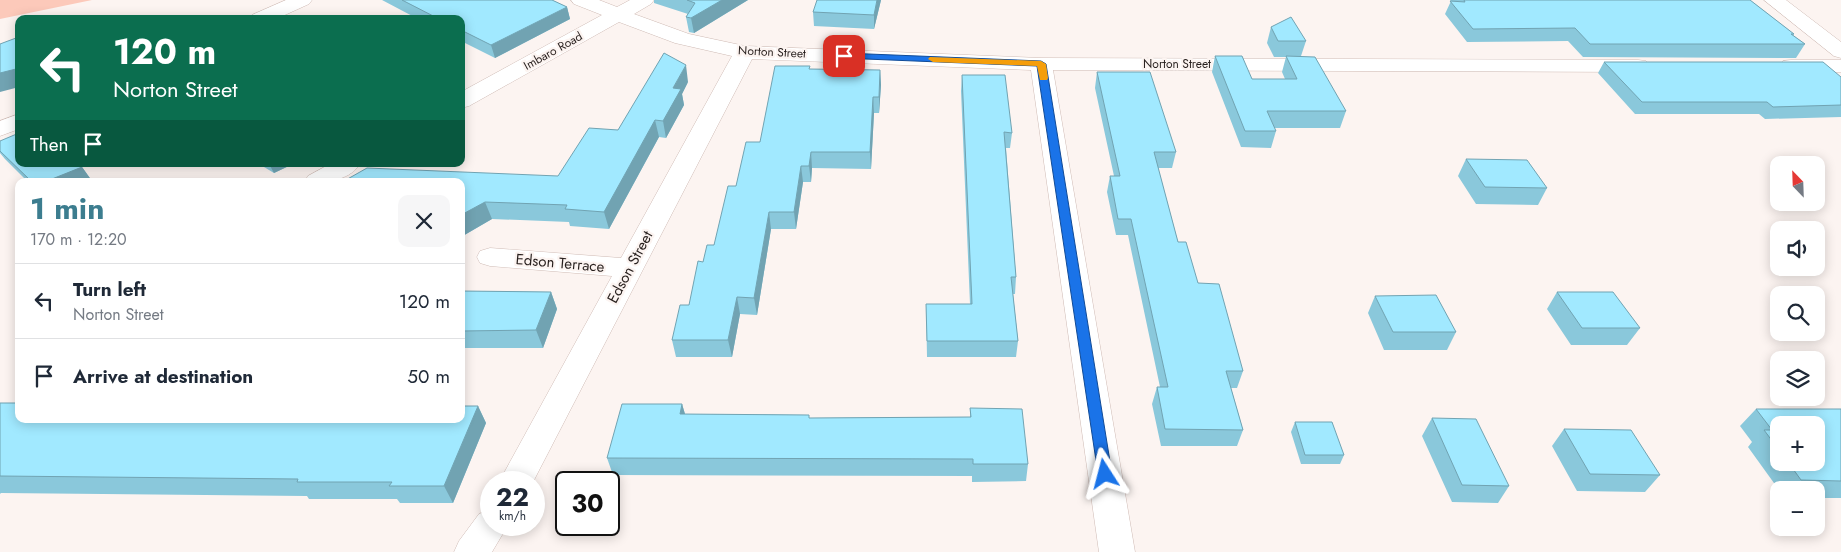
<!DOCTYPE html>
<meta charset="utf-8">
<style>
body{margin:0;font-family:Jost,sans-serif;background:#f6f6f7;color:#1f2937;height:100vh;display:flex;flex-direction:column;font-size:19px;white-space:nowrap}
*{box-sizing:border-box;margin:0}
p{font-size:16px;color:#747a83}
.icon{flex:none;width:28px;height:28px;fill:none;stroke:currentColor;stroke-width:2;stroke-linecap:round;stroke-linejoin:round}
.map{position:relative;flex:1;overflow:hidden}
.drawer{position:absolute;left:15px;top:178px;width:450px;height:245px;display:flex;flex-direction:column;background:#fff;border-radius:10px;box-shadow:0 2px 12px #0003}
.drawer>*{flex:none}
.top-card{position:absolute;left:15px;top:15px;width:450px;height:152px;border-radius:10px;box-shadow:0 2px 12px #0003;background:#0b6e4f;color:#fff;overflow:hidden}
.needle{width:32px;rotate:337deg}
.buttons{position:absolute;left:1770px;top:156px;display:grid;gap:10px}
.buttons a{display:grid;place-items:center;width:55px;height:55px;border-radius:10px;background:#fff;box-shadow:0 2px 12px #0003;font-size:25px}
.speed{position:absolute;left:480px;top:471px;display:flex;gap:10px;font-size:25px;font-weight:700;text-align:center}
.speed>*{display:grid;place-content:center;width:65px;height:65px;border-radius:50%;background:#fff;box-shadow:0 2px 12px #0003;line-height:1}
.speed small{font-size:12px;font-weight:400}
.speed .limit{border:2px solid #111;border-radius:8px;background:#fff;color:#111}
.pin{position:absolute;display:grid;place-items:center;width:42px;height:42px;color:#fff;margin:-21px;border-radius:10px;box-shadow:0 2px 8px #0006}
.me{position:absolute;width:55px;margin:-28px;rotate:351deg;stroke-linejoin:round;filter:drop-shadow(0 0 4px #0008)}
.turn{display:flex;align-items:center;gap:18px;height:105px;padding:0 15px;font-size:22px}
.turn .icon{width:65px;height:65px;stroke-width:2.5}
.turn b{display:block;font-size:35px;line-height:42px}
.then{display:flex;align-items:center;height:48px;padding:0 15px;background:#0003;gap:10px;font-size:19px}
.round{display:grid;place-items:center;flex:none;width:52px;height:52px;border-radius:10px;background:#f6f6f7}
.headline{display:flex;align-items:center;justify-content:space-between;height:85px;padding:0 15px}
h1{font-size:30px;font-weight:700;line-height:38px;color:#3c7d8f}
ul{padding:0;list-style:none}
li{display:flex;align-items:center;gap:15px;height:75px;padding:0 15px;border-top:1px solid #e0e1e3}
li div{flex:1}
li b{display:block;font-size:19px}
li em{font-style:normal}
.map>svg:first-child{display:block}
.green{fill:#fcc9ba}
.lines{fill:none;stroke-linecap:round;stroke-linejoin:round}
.minor-casing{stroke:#cfbbb5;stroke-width:1}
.minor{fill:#fff;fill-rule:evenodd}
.wall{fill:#8ac8db;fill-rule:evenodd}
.shaded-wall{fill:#71a3b2}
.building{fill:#a1e9ff;stroke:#71a3b2}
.route{fill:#1a73e8;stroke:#114b97}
.slow{fill:#f59e0b}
.labels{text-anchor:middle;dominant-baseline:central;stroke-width:4.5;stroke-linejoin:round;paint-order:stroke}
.far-street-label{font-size:12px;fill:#271f1d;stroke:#fcf4f1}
.street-label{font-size:15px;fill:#271f1d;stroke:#fcf4f1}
</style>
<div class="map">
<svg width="1841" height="552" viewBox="0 0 1841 552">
<rect width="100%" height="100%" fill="#fcf4f1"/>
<path class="green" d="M 0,0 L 92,0 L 0,19 Z"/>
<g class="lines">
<defs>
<path id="minor" d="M 286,0 L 312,0 L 309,4 L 276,19 L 249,19 L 252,15 Z
M 571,0 L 599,0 L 617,7 L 630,0 L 654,0 L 651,4 L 634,14 L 689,34 L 745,46 L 1041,58 L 1638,60 L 1646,61 L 1649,66 L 1646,71 L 1638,72 L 1053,70 L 1135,552 L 1099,552 L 1031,70 L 752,59 L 533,482 L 499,482 L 612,276 L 490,266 L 480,263 L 477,257 L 480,251 L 490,248 L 621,258 L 732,56 L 675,43 L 619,22 L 469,106 L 461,108 L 461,92 L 602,15 L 574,4 Z
M 1764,0 L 1786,0 L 1841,42 L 1841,58 L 1834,56 Z
M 1791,60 L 1841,60 L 1841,72 L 1791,72 L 1783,71 L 1780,66 L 1783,61 Z
M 19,114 L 19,129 L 0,136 L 0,121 Z
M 330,164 L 360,164 C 347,183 325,181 305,181 L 308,176 Z
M 491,510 L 491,525 L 508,525 L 492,552 L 454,552 L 459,541 L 479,514 Z"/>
</defs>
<use href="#minor" class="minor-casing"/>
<use href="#minor" class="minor"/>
</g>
<path class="wall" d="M 382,0 L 552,0 L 567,7 L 570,19 L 495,58 L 461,41 L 461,19 L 418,19 Z
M 654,0 L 748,0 L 694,33 L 689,32 L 686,17 L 688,14 L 654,3 Z
M 881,0 L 874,29 L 814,26 L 813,12 Z
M 1450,0 L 1750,0 L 1794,34 L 1793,35 L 1805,44 L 1796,58 L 1583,57 L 1568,41 L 1467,42 L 1445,14 L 1451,1 Z
M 1271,27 L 1306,41 L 1301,56 L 1346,111 L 1340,128 L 1274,128 L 1276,131 L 1271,148 L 1241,147 L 1212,72 L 1215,56 L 1252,79 L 1285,79 L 1282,72 L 1286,57 L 1274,57 L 1267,43 Z
M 1604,62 L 1841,77 L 1841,117 L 1765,119 L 1759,114 L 1635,114 L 1598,73 Z
M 810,69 L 880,70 L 881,85 L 879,113 L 874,113 L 871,169 L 812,168 L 811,182 L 803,182 L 796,229 L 771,229 L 757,315 L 740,314 L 732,357 L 676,357 L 672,340 L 689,305 L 703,262 L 714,245 L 736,186 L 760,142 Z
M 1097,72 L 1176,152 L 1172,168 L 1158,168 L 1178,242 L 1198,283 L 1243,371 L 1237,388 L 1231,388 L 1243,430 L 1237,446 L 1161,446 L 1152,404 L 1157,387 L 1160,387 L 1128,235 L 1116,235 L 1107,192 L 1110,176 L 1114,176 L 1095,88 Z
M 962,75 L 1012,133 L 1010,148 L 1006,148 L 1016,277 L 1015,294 L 1013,294 L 1018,341 L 1016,357 L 927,357 L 926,304 L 970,304 L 961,91 Z
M 688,82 L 682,94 L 684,105 L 666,138 L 659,137 L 609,229 L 570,226 L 569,222 L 492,219 L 461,237 L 461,181 L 558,176 L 618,130 Z
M 0,141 L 82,167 L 92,181 L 27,181 L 5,159 L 0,153 Z
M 1466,159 L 1547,188 L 1538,205 L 1476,204 L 1458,176 Z
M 259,164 L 293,164 L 274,173 Z
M 461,291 L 551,292 L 557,309 L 543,348 L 461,348 Z
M 1557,292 L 1640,328 L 1627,345 L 1571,345 L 1547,309 Z
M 1375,296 L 1456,332 L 1447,350 L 1384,350 L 1368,313 Z
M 0,403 L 19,419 L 478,406 L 486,423 L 453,503 L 400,503 L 397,499 L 309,499 L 307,496 L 1,493 L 0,494 Z
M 682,404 L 685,414 L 809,415 L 809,418 L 970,417 L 970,408 L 1028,464 L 1026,481 L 972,482 L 972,476 L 613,475 L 607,458 Z
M 1756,409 L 1841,409 L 1841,498 L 1816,498 L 1816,490 L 1779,490 L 1748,447 L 1752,442 L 1740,426 ZM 1779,425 L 1816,462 L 1779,462 Z
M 1432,418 L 1509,486 L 1498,503 L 1452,502 L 1422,436 Z
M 1295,422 L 1344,455 L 1340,464 L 1301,464 L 1291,432 Z
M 1564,429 L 1660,475 L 1645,492 L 1577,491 L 1552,446 Z"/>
<path class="shaded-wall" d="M 722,0 L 748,0 L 694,33 L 691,18 Z
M 877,0 L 881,0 L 874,29 L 874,15 Z
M 567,7 L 570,19 L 495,58 L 491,45 Z
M 16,38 L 19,41 L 19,87 L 0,92 L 0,73 Z
M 686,65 L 688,82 L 682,94 L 684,105 L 666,138 L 663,121 L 673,88 Z
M 880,70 L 881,85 L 879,113 L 879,97 Z
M 873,97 L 874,113 L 871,169 L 870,152 Z
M 655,120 L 659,137 L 609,229 L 604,212 Z
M 811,152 L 812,168 L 811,182 L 809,166 Z
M 75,164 L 91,164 L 82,167 L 92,181 L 47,181 Z
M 269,164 L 293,164 L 274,173 Z
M 801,166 L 803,182 L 796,229 L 794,212 Z
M 485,202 L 492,219 L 461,237 L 461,215 Z
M 769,212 L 771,229 L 757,315 L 754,298 Z
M 551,292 L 557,309 L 543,348 L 536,330 Z
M 737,297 L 740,314 L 732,357 L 728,340 Z
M 682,404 L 687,421 L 680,414 Z
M 478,406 L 486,423 L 453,503 L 444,486 Z"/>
<path class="building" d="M 402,0 L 552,0 L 567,7 L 491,45 L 461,30 L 461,19 L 439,19 Z
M 687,0 L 722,0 L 691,18 L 686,17 L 695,3 Z
M 817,0 L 877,0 L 874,15 L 813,12 Z
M 1464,0 L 1750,0 L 1794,34 L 1791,34 L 1805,44 L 1590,44 L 1575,28 L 1473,29 L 1450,1 L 1465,2 Z
M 1291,17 L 1306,41 L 1278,41 L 1271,27 Z
M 16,38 L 16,69 L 0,73 L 0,44 Z
M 664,53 L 686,65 L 673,88 L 681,89 L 663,121 L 655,120 L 604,212 L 565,209 L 567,205 L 485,202 L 461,215 L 461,181 L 344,181 L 367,168 L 558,176 L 589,128 L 618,130 Z
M 1215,56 L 1242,56 L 1252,79 L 1297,79 L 1286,56 L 1315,57 L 1346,111 L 1267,111 L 1276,131 L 1245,131 Z
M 1604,62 L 1823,62 L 1841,77 L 1841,105 L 1773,107 L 1767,102 L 1642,102 Z
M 775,66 L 810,66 L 809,69 L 880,70 L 879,97 L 873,97 L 870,152 L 811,152 L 809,166 L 801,166 L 794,212 L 769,212 L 754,298 L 737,297 L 728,340 L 672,340 L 680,305 L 689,305 L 698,261 L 703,262 L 707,245 L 714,245 L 728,186 L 736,186 L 746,142 L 760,142 Z
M 1097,72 L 1150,72 L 1176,152 L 1154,152 L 1178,242 L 1186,242 L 1198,283 L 1219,284 L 1243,371 L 1226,371 L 1243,430 L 1165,429 L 1157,387 L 1168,387 L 1131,219 L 1118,219 L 1110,176 L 1120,176 Z
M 962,75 L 1005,75 L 1012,133 L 1004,132 L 1016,277 L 1011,277 L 1018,341 L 927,341 L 926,304 L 972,304 Z
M 19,133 L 19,164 L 79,164 L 82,167 L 47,181 L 31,181 L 0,151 L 0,141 Z
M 1466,159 L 1527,160 L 1547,188 L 1485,187 Z
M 461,291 L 551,292 L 536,330 L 461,331 Z
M 1557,292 L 1613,292 L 1640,328 L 1582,328 Z
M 1436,295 L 1456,332 L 1393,332 L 1375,296 Z
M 0,403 L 19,403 L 19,419 L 461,419 L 461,406 L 478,406 L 444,486 L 389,486 L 392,482 L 297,482 L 298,479 L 0,476 Z
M 622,404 L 682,404 L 680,414 L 809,415 L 809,418 L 971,417 L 970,408 L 1022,409 L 1028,464 L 973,464 L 973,459 L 607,458 Z
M 1756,409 L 1841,409 L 1841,481 L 1801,480 L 1788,462 L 1816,462 L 1816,425 L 1779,425 L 1779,450 L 1764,430 L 1772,430 Z
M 1432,418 L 1476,419 L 1509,486 L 1462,485 Z
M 1295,422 L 1332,422 L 1344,455 L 1305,455 Z
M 1564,429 L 1631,430 L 1660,475 L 1590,474 Z"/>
<path class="route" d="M 844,53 L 1041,61 L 1046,64 L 1112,474 L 1110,478 L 1105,480 L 1100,478 L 1098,474 L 1037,66 L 841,58 L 839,56 Z"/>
<path class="slow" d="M 930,57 L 1041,61 L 1046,64 L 1048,78 L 1047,80 L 1040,80 L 1037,66 L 933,62 L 928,59 Z"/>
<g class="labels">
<g class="far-street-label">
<text transform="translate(553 51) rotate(-29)">Imbaro Road</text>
<text transform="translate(772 52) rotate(3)">Norton Street</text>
<text x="1177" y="64">Norton Street</text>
</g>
<g class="street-label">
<text transform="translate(560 263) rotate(5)">Edson Terrace</text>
<text transform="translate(630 267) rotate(-62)">Edson Street</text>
</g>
</g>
</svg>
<div class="buttons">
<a><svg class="needle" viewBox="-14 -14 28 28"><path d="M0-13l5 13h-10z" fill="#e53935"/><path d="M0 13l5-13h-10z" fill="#747a83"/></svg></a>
<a><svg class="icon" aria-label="sound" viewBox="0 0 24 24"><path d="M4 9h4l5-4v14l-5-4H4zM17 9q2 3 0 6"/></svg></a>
<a><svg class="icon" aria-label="search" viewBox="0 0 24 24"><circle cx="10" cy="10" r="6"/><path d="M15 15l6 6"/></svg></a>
<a><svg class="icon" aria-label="layers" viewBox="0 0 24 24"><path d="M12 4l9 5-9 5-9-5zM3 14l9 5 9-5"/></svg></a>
<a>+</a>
<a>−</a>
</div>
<div class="speed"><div>22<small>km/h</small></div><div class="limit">30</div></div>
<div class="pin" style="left:844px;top:56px;background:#d93025"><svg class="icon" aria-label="arrive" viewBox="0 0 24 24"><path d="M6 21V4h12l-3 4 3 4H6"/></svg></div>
<svg class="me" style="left:1105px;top:474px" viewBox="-20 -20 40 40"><path d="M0-17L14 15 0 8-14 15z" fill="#1a73e8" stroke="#fff" stroke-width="4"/></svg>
<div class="top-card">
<div class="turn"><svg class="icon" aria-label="left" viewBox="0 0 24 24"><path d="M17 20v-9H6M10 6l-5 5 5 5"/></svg><div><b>120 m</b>Norton Street</div></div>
<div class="then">Then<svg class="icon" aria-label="arrive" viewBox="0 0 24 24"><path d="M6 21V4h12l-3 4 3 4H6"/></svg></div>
</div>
<section class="drawer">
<div class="headline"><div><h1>1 min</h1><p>170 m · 12:20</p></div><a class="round"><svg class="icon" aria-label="close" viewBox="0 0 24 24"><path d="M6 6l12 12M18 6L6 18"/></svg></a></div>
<ul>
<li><svg class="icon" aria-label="left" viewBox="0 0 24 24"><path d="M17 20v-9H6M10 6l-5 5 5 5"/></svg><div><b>Turn left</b><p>Norton Street</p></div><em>120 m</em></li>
<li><svg class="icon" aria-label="arrive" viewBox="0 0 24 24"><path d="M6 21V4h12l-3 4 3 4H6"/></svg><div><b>Arrive at destination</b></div><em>50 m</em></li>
</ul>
</section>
</div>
